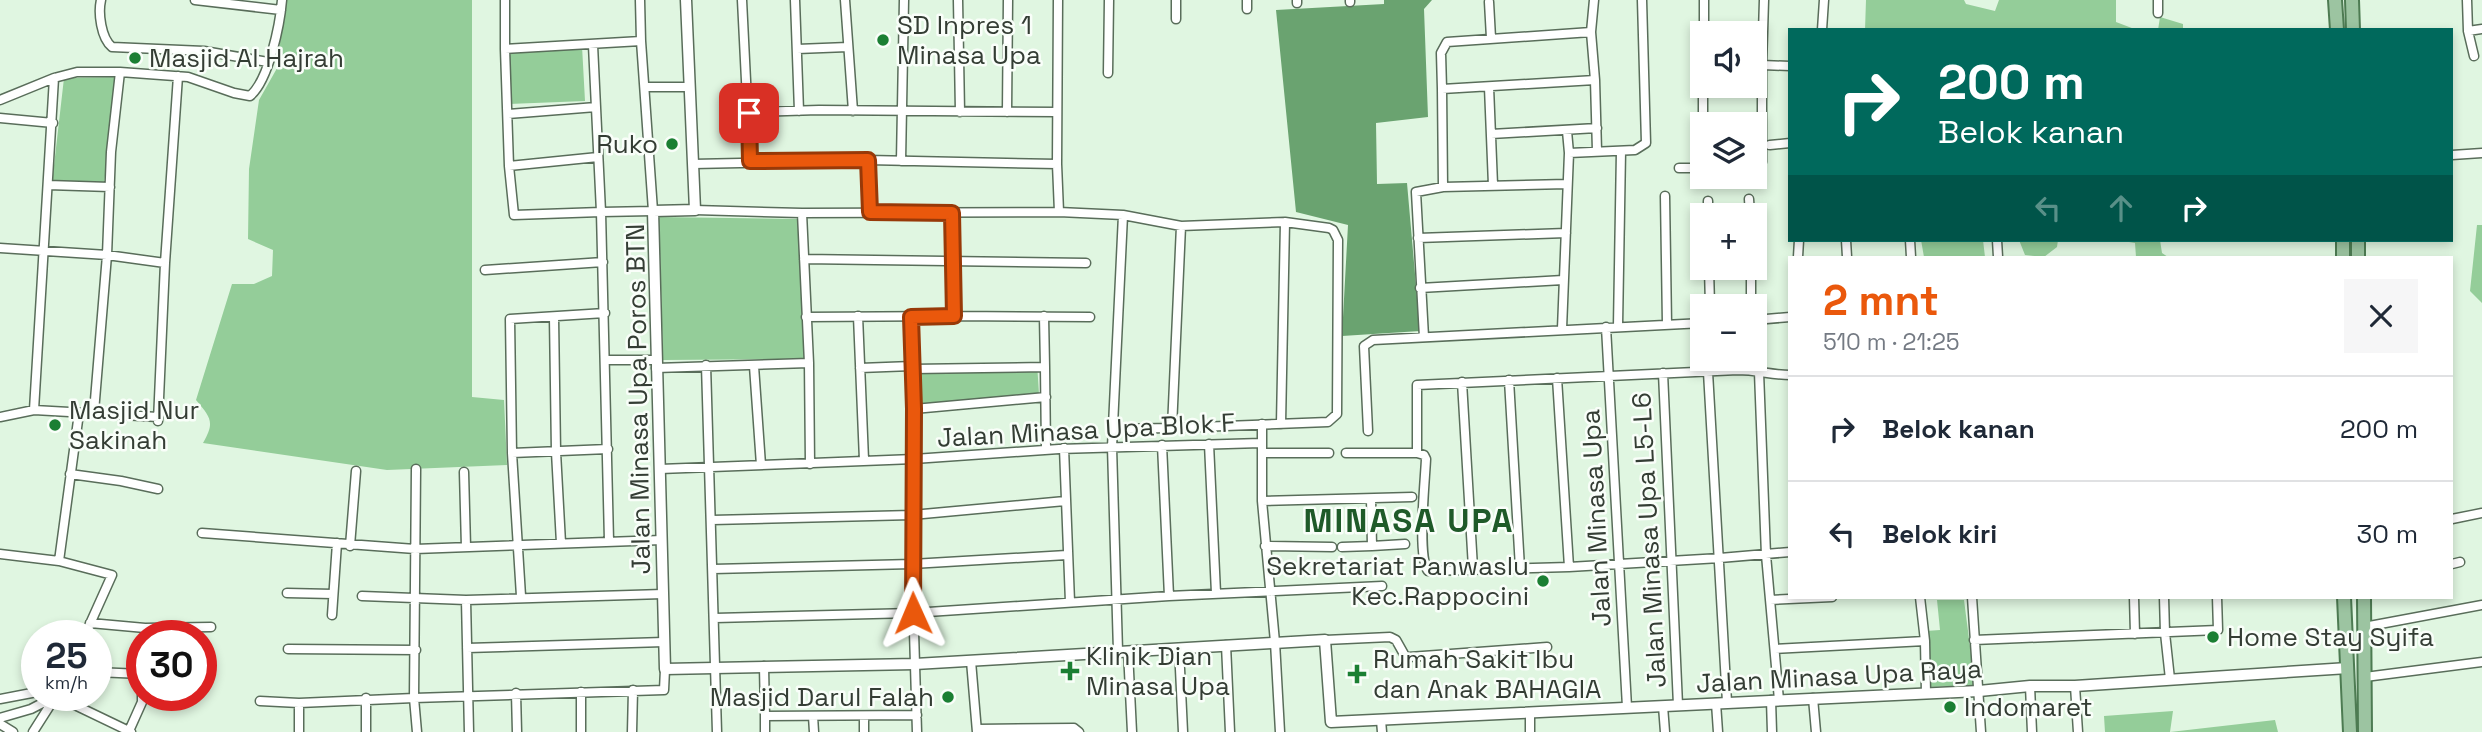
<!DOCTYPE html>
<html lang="id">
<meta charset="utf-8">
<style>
body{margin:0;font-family:"Space Grotesk",sans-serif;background:#f6f6f7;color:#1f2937;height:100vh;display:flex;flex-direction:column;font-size:26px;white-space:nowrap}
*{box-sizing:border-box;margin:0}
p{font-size:23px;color:#747a83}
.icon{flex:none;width:38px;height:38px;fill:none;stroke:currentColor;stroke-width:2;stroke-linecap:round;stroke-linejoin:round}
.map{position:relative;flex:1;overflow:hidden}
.side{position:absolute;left:1788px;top:256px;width:665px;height:343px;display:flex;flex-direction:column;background:#fff;border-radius:0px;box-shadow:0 4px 10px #0003}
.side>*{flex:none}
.banner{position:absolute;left:1788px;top:28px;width:665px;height:214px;border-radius:0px;box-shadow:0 4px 10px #0003;background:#00695c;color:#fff;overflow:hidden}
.controls{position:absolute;left:1690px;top:21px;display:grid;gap:14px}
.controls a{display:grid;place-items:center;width:77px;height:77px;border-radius:0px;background:#fff;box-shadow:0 4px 10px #0003;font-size:35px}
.speed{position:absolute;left:21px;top:620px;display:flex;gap:14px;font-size:35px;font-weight:700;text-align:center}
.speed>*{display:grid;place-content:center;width:91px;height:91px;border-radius:50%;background:#fff;box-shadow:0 4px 10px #0003;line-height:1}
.speed small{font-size:18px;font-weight:400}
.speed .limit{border:10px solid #d22;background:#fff;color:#111}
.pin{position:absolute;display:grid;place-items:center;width:60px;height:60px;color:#fff;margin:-30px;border-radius:14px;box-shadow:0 4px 10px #0006}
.me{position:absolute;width:77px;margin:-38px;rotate:359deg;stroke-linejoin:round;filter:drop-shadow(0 0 5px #0008)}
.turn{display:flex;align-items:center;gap:24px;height:147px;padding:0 35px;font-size:32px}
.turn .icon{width:91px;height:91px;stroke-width:2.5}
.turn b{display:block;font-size:49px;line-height:60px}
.lanes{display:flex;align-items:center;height:66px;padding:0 35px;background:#0003;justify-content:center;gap:35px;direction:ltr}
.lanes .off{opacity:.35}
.round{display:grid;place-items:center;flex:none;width:74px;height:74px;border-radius:0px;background:#f6f6f7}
.summary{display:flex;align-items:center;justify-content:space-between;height:119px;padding:0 35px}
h1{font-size:42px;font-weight:700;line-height:52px;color:#ea580c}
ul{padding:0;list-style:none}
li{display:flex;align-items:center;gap:21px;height:105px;padding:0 35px;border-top:2px solid #e0e1e3}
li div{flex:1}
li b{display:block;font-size:26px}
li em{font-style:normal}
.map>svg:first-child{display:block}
.green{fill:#94cd99}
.water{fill:#6aa370}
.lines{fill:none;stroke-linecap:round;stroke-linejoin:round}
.minor-casing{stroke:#596d5a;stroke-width:11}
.tertiary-casing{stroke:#596d5a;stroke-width:13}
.primary-casing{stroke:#4d7b52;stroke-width:16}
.minor{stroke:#fff;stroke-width:8}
.tertiary{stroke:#fff;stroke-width:10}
.primary{stroke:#9cc4a1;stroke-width:12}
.route-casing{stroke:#983908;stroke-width:18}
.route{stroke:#ea580c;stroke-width:12}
.poi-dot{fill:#1b7f33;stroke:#f9fef9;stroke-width:2.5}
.labels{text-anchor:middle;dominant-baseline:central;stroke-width:5;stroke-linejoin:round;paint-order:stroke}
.poi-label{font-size:26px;fill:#343d34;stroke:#f9fef9;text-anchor:start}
.street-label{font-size:26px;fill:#343d34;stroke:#f9fef9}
.district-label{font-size:33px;font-weight:bold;letter-spacing:2px;fill:#1f5a29;stroke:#f9fef9}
</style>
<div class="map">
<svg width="2482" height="732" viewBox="0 0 2482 732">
<rect width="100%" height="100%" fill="#e0f6e1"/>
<path class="green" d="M 286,0 L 472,0 L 472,397 L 504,400 L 507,465 L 387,470 L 203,443 C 215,422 211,418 196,400 L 232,284 L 254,284 L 272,276 L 273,250 L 248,239 L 249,169 L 259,100 L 276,70 Z
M 1866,0 L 1964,0 L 1966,4 L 1995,11 L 1999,0 L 2116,0 L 2116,22 L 2137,30 L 1865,30 Z
M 2160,17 L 2183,24 L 2183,30 L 2158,30 Z
M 582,46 L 585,101 L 509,104 L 506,49 Z
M 117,77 L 104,184 L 52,183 L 64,78 Z
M 659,217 L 798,219 L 804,359 L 663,360 Z
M 2477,225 L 2482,225 L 2482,303 L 2470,291 Z
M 1921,240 L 1983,240 L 1985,257 L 1924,257 Z
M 2019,240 L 2058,240 L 2057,247 L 2044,257 L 2025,255 Z
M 2129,240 L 2160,240 L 2162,253 L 2168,257 L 2136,257 L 2135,243 L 2129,242 Z
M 1037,363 L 1039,394 L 916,407 L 915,365 Z
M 1937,600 L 1964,600 L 1975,685 L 1930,687 L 1926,631 L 1940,630 Z
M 2173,711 L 2170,732 L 2275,720 L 2278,732 L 2105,732 L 2104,716 Z"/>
<path class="water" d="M 1384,0 L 1432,0 L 1424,9 L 1428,117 L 1376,123 L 1377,184 L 1407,183 L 1420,331 L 1342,336 L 1348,225 L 1296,212 L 1276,10 L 1384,4 Z"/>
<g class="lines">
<defs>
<path id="minor" d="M 101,0 C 98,13 101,38 112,47 L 204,51 L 268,62
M 195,0 L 281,10
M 505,0 L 505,49
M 742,0 L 750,161
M 795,0 L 799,111
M 845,0 L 853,111
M 958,0 L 960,112
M 1058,0 L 1057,164 L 1059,212
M 1247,0 L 1247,9
M 1297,0 L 1297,3
M 1350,0 L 1350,2
M 1764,0 L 1762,65 L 1790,66
M 2158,0 L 2158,13
M 2467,0 L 2468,31 L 2474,56
M 1489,2 L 1491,38
M 1176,19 L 1176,0
M 1822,30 L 1824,0
M 2468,31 L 2482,29
M 1591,32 L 1595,80
M 1704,33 L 1704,0
M 593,45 L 601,212 L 514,215 L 509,166 L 505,49 L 641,41 L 640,0
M 797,49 L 848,47
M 120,72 L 188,77 L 234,93 L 250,96 C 269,80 280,24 282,0
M 1108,73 L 1109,0
M 645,87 L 690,87
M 1489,87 L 1493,185
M 1442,89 L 1441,53 L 1447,42 L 1591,32 L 1594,0
M 0,100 L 54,78
M 749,112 L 819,110 L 1057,112
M 1007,112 L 1008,0
M 508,114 L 596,107
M 0,118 L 53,123
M 1703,124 L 1703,86
M 1567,131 L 1569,153
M 1491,134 L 1597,128
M 1770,145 L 1790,143
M 2452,155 L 2482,153
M 868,160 L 870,212
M 901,161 L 904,0
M 693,164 L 868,160 L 1057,164
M 509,166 L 598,157
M 1679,168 L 1703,168
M 1703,168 L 1703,146
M 1755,168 L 1762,162 L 1762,65
M 48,185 L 110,187
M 1443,187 L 1442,89 L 1595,80 L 1597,151
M 1665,196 L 1667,324
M 1749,199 L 1750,215
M 1708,201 L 1708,215
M 695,210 L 802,213 L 1059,212 L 1123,215 L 1181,226 L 1285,222
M 802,213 L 809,363 L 810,464
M 952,213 L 954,316 L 1090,317
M 1181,226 L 1172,428 L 1328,422 L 1337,414 L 1338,240 L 1333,230 L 1329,228 L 1285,222 L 1281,424
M 1418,238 L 1566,233
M 1846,240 L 1847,257
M 1910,240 L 1911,257
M 1997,240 L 1998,257
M 0,248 L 107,255 L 165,263
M 1798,257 L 1799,240
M 804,259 L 1086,263
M 1709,268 L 1710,306
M 1751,268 L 1751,306
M 485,270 L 603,262
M 1420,288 L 1563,280
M 858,316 L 864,460
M 554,317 L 556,452 L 561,543
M 806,317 L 954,316
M 911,317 L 914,459 L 1059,449 L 1261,443
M 1755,320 L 1790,317
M 1757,320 L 1766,555 L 1779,700
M 1618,326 L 1621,151
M 1606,327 L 1627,707
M 1562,329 L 1569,153 L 1635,150 L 1646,143 L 1642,0
M 1424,337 L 1416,192 L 1443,187 L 1567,184
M 606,360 L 656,360
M 706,365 L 717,732
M 754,366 L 761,465
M 1045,367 L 1046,450
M 656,368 L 809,363
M 860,368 L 912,366
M 912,369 L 1045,367 L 1044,316
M 1708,372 L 1727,702
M 1663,373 L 1678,705
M 1790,375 C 1772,375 1756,370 1738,370 L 1417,385 L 1417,453 L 1424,455 L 1426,459 C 1425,482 1417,556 1428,571 L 1569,567 L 1720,558 L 1790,552
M 1557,378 L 1569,567
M 1509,380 L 1520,568
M 1462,382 L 1473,568
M 914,409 L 1046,397
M 34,410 L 54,78 L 77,72 L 120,72 L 111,152 L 107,255 L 94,412
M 0,417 L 34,410 L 158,417
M 158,421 L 165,263 L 178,76
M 1262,424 L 1262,501 L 1275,642 L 1280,732
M 1113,429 L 1172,428
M 1368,431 L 1364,346 L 1373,340 L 1703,323
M 1209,444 L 1216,593
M 1162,445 L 1169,596
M 1064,448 L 1070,602
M 512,453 L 608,449
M 1263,453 L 1329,453
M 1346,453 L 1417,453
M 660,469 L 914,459 L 912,564 L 917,732
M 464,472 L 466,547
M 70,474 L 121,481 L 158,489
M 1262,501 L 1412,497
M 2452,519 L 2482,513
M 712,520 L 912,515 L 1065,501
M 202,533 L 415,549 L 662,540
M 609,541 L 601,212 L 653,211 L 641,41
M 350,546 L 356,471
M 1265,546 L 1332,547
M 1372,546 L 1405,544
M 1342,547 L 1372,546 L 1371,499
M 0,554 L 59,561 L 79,413
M 59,561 L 112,575 L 85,635
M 2452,564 L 2460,562
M 713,569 L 912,564 L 1067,555
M 287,593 L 333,594
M 362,596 L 466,600 L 663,594
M 521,596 L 512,453 L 510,319 L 605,313
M 1972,597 L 1981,732
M 2134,597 L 2135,634
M 2164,597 L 2165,633 L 2170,679
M 466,600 L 469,732
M 1770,600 L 1832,597
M 332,615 L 337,543
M 715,618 L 913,613 L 1169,596 L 1382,586
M 90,623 L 145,628 L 211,627
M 2364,627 L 2482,605
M 1325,640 L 1390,637 L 1396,640 L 1405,656 L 1409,657 L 1547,647
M 1974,640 L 2218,630 L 2217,597
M 1925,641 L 1926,694
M 1226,645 L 1230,732
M 467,648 L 664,642
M 1179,648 L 1183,732
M 288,649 L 416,650
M 1775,649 L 1925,641 L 1920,597
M 1118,651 L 1112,447 L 1123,215
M 1128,651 L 1132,732
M 971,661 L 977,732
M 764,666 L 765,716 L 917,715
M 96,672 L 142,674
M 2365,677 L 2482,662
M 2030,686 L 2032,732
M 2075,686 L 2078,732
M 516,693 L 517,732
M 366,698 L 366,732
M 1813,698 L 1816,732
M 0,699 L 37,692
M 1771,700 L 1772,732
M 260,701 L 299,703 L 414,698 L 416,469
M 1716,703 L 1718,732
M 1663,706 L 1665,732
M 1530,712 L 1530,732
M 765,716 L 765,732
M 813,716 L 814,732
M 864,716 L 864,732
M 0,718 L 31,709 L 56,696 L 131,732
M 1381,720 L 1382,732
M 0,724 L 13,732
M 977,729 L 1074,728 L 1079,732
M 129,731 L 142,702 L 142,695
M 33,732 L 54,699
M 299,732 L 299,703
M 417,732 L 414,698 L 664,690 L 665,669
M 581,732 L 581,692
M 632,732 L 633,690"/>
<path id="tertiary" d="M 686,0 L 695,210 L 653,211 L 665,669 L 915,664 L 1325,640 L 1331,722 L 1979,691 L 2030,686 L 2075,686 L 2348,668"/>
<path id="primary" d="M 2335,0 L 2337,30
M 2352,0 L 2353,30
M 2358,240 L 2358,257
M 2343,257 L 2343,240
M 2344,597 L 2350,732
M 2364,597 L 2365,732"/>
</defs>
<use href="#minor" class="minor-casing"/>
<use href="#tertiary" class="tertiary-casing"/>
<use href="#primary" class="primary-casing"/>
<use href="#minor" class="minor"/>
<use href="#tertiary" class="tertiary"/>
<use href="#primary" class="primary"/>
</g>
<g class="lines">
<defs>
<path id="route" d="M 749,113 L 750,161 L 868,160 L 870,212 L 952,213 L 954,316 L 911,317 L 914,409 L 913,613"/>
</defs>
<use href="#route" class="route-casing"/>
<use href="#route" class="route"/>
</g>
<g class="poi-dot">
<circle cx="883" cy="40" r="7"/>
<circle cx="135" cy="58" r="7"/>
<circle cx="672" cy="144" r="7"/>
<circle cx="55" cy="425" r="7"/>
<circle cx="1543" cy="581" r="7"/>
<circle cx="2213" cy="637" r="7"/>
<path d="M1066.5 660.5h7v7h7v7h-7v7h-7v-7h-7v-7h7z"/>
<path d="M1353.5 663.5h7v7h7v7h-7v7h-7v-7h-7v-7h7z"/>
<circle cx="948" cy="697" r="7"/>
<circle cx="1950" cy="707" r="7"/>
</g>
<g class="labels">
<g class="poi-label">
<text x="897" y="25">SD Inpres 1<tspan x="897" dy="30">Minasa Upa</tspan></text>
<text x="149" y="58">Masjid Al Hajrah</text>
<text x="658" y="144" text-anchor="end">Ruko</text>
<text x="69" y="410">Masjid Nur<tspan x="69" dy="30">Sakinah</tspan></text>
<text x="1529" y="566" text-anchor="end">Sekretariat Panwaslu<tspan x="1529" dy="30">Kec.Rappocini</tspan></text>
<text x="2227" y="637">Home Stay Syifa</text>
<text x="1086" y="656">Klinik Dian<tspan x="1086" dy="30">Minasa Upa</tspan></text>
<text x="1373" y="659">Rumah Sakit Ibu<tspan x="1373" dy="30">dan Anak BAHAGIA</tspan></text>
<text x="934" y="697" text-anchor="end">Masjid Darul Falah</text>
<text x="1964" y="707">Indomaret</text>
</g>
<g class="street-label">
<text transform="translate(638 399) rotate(-91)">Jalan Minasa Upa Poros BTN</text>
<text transform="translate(1086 430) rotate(-3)">Jalan Minasa Upa Blok F</text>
<text transform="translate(1596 518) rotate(-93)">Jalan Minasa Upa</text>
<text transform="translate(1649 540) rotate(-93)">Jalan Minasa Upa L5-L6</text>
<text transform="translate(1839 676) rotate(-3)">Jalan Minasa Upa Raya</text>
</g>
<g class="district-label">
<text x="1409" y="521">MINASA UPA</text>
</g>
</g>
</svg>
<div class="controls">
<a><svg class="icon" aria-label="sound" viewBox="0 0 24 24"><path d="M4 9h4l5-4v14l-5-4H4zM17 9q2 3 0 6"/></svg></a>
<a><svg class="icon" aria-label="layers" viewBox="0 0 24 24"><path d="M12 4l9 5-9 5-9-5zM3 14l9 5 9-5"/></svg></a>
<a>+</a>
<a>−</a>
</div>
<div class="speed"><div>25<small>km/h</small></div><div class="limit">30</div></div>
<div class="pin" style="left:749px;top:113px;background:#d93025"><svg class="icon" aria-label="arrive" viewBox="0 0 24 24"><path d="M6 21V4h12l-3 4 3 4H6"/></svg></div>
<svg class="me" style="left:913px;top:613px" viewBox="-20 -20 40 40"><path d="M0-17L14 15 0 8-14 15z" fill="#ea580c" stroke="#fff" stroke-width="4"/></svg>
<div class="banner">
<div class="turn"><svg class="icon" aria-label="right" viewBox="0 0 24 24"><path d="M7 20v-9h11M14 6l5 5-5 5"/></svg><div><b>200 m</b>Belok kanan</div></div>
<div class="lanes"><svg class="icon off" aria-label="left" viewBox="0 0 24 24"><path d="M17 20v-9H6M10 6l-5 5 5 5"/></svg><svg class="icon off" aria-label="ahead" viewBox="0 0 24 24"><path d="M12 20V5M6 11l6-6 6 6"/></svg><svg class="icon" aria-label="right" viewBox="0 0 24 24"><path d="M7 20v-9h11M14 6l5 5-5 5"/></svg></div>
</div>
<section class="side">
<div class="summary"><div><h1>2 mnt</h1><p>510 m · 21:25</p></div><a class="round"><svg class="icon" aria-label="close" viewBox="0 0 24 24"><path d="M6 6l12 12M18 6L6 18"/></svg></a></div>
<ul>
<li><svg class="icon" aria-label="right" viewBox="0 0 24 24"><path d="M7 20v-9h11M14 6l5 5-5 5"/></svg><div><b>Belok kanan</b></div><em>200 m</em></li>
<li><svg class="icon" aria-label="left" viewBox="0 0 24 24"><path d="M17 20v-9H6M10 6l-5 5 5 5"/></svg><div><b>Belok kiri</b></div><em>30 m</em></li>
</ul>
</section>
</div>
